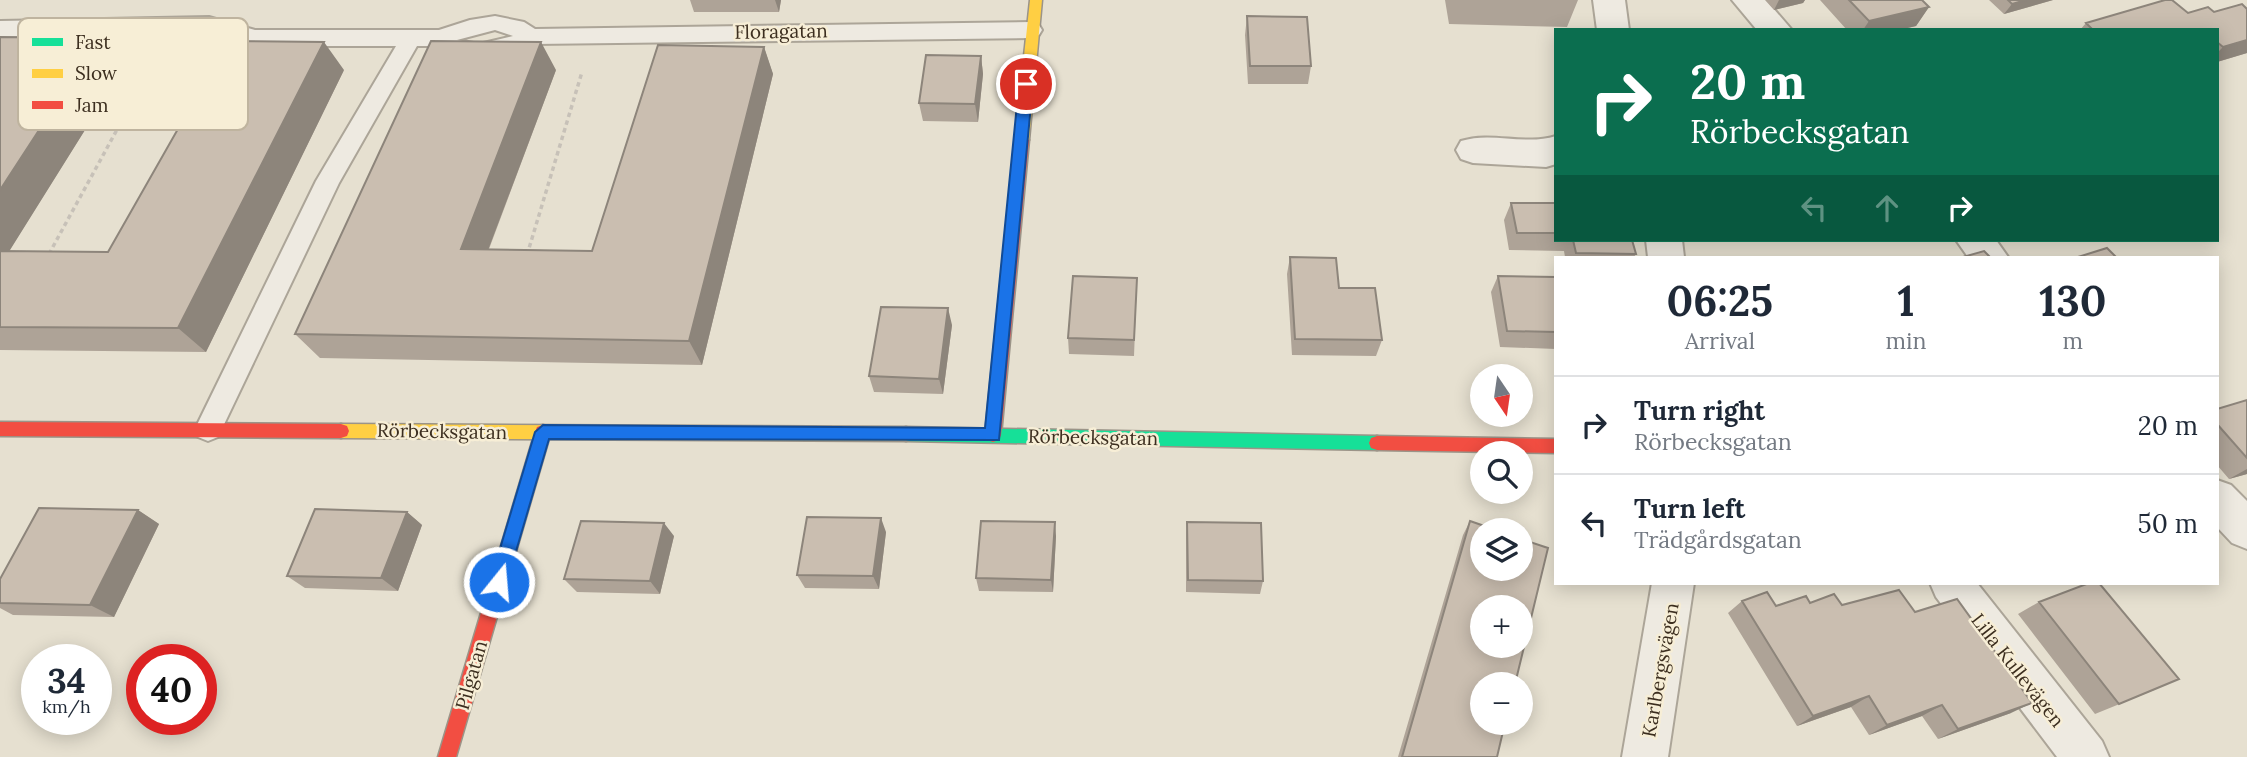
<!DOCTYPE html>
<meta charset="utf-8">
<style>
body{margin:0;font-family:Lora,serif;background:#f2f2f3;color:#1f2937;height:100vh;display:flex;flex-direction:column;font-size:26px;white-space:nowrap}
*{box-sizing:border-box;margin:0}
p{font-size:23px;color:#747a83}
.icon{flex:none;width:38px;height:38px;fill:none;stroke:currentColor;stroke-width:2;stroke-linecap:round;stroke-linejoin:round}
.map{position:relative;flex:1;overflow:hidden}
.drawer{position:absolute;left:1554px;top:256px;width:665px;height:329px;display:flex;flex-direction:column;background:#fff;border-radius:0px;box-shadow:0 4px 18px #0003}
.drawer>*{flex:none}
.hud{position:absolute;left:1554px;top:28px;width:665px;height:214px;border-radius:0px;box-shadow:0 4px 18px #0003;background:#0b6e4f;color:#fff;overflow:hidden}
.needle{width:46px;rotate:167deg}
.controls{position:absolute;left:1470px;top:364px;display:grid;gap:14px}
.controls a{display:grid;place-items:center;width:63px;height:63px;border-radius:50%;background:#fff;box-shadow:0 4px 18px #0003;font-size:35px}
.speed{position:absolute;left:21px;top:644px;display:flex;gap:14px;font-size:35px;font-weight:700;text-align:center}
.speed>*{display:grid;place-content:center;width:91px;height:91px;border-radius:50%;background:#fff;box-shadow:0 4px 18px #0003;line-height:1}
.speed small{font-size:18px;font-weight:400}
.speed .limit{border:10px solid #d22;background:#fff;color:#111}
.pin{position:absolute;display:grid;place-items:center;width:60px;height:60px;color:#fff;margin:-30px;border:4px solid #fff;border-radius:50%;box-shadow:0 2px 7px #0007}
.me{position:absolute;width:77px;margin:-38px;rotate:17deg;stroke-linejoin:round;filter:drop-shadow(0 0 5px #0008)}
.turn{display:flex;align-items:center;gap:24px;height:147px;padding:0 21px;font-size:32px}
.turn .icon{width:91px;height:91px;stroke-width:2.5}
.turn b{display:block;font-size:49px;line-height:60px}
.lanes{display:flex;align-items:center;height:66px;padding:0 21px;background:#0003;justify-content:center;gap:35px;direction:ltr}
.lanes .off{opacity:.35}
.eta{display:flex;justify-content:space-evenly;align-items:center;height:119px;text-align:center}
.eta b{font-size:42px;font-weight:700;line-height:49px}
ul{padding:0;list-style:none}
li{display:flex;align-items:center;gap:21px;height:98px;padding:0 21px;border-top:2px solid #e0e1e3}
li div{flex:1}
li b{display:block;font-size:26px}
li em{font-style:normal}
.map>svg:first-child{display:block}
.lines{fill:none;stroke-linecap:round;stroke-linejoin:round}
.lane-casing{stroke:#aca598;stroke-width:4}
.street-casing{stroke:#aca598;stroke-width:4}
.fast-casing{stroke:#9b9488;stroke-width:3}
.slow-casing{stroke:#9b9488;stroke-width:3}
.jam-casing{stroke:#9b9488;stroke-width:3}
.path{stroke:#c7c1b8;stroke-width:3.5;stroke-dasharray:4.5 3.5;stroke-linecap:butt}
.lane{fill:#eeeae1;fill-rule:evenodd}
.street{fill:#eeeae1;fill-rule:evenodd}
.fast{fill:#16e098;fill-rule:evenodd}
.slow{fill:#ffcf43;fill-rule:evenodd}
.jam{fill:#f24e42;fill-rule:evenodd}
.wall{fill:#aea397}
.shaded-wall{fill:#8d857b}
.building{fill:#cabeb0;stroke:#8d857b;stroke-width:2;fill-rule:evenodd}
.route{fill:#1a73e8;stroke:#114b97;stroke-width:2}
.labels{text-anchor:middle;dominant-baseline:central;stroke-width:5;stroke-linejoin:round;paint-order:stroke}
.street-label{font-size:19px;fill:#3c2e1f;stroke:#f7eed6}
.key{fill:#f7eed6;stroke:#bfb49f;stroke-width:2}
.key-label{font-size:19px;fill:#3c2e1f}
</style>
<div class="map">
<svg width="2247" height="757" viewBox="0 0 2247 757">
<rect width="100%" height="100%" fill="#e6e0d0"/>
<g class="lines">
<defs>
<path id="lane" d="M 495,16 L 524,22 L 535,29 L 1031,22 L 1039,25 L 1042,30 L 1039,35 L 1031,38 L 534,44 C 503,57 464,70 436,46 L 417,46 L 339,183 L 218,437 L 208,441 L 198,437 L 195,429 L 316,181 L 396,46 L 255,46 L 209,31 L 0,37 L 0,21 L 209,17 L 255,30 L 439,30 L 470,20 ZM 495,30 L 513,36 L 479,44 L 457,40 Z"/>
<path id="street" d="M 1593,0 L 1625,0 L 1629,30 L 1597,30 Z
M 1732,0 L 1766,0 L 1792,30 L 1757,30 Z
M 1556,136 L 1556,164 L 1546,167 L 1473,163 L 1461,159 L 1456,150 L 1461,141 C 1492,131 1525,146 1556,136 Z
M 1646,240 L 1682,240 L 1684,257 L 1648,257 Z
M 1956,240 L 1996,240 L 2008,257 L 1968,257 Z
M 2217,480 L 2231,485 L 2247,501 L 2247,549 L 2232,543 L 2217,527 Z
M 1652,583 L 1694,583 L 1668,757 L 1622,757 Z
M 1930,583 L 1977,583 L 2102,741 L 2109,757 L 2057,757 L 1936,597 Z"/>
<path id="fast" d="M 906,427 L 1377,436 L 1383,438 L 1385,443 L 1383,448 L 1377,450 L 906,441 L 900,439 L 898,434 L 900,429 Z"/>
<path id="slow" d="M 1030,0 L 1042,0 L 1029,140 L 1022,145 L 1015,140 Z
M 341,424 L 906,427 L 912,429 L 914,434 L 912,439 L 906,441 L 341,438 L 335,436 L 333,431 L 335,426 Z"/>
<path id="jam" d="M 1022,135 L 1029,140 L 1001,435 L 999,440 L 993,442 L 987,440 L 985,435 L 1015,140 Z
M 0,422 L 341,424 L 347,426 L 349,431 L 347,436 L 341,438 L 0,436 Z
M 543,425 L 549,427 L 551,432 L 456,757 L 438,757 L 535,432 L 537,427 Z
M 1377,436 L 1556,439 L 1556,453 L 1377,450 L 1371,448 L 1369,443 L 1371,438 Z"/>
</defs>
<use href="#lane" class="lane-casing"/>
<use href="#street" class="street-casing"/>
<use href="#fast" class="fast-casing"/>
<use href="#slow" class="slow-casing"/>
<use href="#jam" class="jam-casing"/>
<path class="path" d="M 49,254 L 154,62
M 527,255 L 582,72"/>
<use href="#lane" class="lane"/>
<use href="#street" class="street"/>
<use href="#fast" class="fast"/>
<use href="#slow" class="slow"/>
<use href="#jam" class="jam"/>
</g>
<path class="wall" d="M 690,0 L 781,0 L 779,12 L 694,12 Z
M 1445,0 L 1578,0 L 1567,27 L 1449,24 Z
M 1765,0 L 1805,0 L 1803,3 L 1774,10 Z
M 1820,0 L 1922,0 L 1929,7 L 1916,26 L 1899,30 L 1847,30 Z
M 1989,0 L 2053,0 L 2004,14 Z
M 2165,0 L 2172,0 L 2188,13 L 2208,7 L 2214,12 L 2242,4 L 2247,9 L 2247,53 L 2217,62 L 2217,30 L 2080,30 L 2086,23 Z
M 1247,16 L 1311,66 L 1308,84 L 1248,84 L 1245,35 Z
M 0,37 L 99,38 L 125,66 L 9,251 L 108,252 L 344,70 L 206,352 L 0,350 Z
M 764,47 L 773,74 L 702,365 L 320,358 L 295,334 L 556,70 L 489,249 L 592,251 Z
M 981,56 L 983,74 L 978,122 L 923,121 L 919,103 Z
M 1511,203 L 1556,203 L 1556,240 L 1632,240 L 1636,254 L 1634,257 L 1565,257 L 1564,251 L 1509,250 L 1504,220 Z
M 1290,257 L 1339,288 L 1382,340 L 1376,356 L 1292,355 L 1287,274 Z
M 1498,276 L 1556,277 L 1556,349 L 1500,347 L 1491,292 Z
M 1137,278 L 1134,356 L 1069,354 L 1068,338 Z
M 952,325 L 943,394 L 874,392 L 869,376 Z
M 2247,400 L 2247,474 L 2229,479 L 2217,465 L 2217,409 Z
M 138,510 L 159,524 L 114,617 L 13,615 L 0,608 L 0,579 Z
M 407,512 L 422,525 L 398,591 L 305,588 L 287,576 Z
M 1470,521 L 1497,757 L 1398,757 L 1463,535 Z
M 1187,522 L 1263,581 L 1260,594 L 1186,592 L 1186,536 Z
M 886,532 L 879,589 L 805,588 L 797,575 Z
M 674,536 L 660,594 L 577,592 L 564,579 Z
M 1056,536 L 1053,592 L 979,591 L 976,578 Z
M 1742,601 L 1776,606 L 1810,603 L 1915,612 L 2011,713 L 1938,739 L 1922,716 L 1869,735 L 1851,707 L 1797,726 L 1728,613 Z
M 2039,602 L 2154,690 L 2095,714 L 2018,614 Z"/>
<path class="shaded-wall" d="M 775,0 L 781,0 L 779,12 Z
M 1779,0 L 1805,0 L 1803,3 L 1774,10 Z
M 2026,0 L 2053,0 L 2004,14 L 2012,4 Z
M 1929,7 L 1916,26 L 1899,30 L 1863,30 L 1869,21 Z
M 99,38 L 125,66 L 0,266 L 0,190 Z
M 2247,40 L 2247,53 L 2217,62 L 2217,53 L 2223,47 Z
M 324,42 L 344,70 L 206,352 L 178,328 Z
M 541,42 L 556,70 L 479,274 L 461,249 Z
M 764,47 L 773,74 L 702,365 L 689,341 Z
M 981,56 L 983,74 L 978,122 L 975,104 Z
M 948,308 L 952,325 L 943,394 L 939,379 Z
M 2247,469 L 2247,474 L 2229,479 Z
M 138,510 L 159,524 L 114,617 L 90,605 Z
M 407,512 L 422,525 L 398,591 L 381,578 Z
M 881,518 L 886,532 L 879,589 L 873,576 Z
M 1055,522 L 1056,536 L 1053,592 L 1051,580 Z
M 664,523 L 674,536 L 660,594 L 650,581 Z
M 1869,696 L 1851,707 L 1797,726 L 1813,716 Z
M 2032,703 L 2011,713 L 1938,739 L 1958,729 Z
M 1942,705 L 1922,716 L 1869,735 L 1887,725 Z"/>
<path class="building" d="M 1849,0 L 1922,0 L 1929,7 L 1869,21 Z
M 2008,0 L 2026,0 L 2012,4 Z
M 2165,0 L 2172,0 L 2188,13 L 2208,7 L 2214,12 L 2242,4 L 2247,9 L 2247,40 L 2223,47 L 2217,42 L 2217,30 L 2093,30 L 2086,23 Z
M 1247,16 L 1307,17 L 1311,66 L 1250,66 Z
M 0,37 L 99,38 L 0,190 Z
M 228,41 L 324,42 L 178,328 L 0,327 L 0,251 L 108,252 Z
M 431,41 L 541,42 L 461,249 L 592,251 L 658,45 L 764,47 L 689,341 L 295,334 Z
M 926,55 L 981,56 L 975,104 L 919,103 Z
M 1511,203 L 1556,203 L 1556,233 L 1517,233 Z
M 1573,240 L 1632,240 L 1636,254 L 1576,253 Z
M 2107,248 L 2116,257 L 2078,257 Z
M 1984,251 L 1990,257 L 1963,257 Z
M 1290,257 L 1336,258 L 1339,288 L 1375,288 L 1382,340 L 1295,339 Z
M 1073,276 L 1137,278 L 1134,340 L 1068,338 Z
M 1498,276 L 1556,277 L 1556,332 L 1507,331 Z
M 881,307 L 948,308 L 939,379 L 869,376 Z
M 2247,400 L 2247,458 L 2217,424 L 2217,409 Z
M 39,508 L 138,510 L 90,605 L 0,603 L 0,579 Z
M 315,509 L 407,512 L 381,578 L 287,576 Z
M 807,517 L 881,518 L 873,576 L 797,575 Z
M 581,521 L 664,523 L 650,581 L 564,579 Z
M 981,521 L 1055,522 L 1051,580 L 976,578 Z
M 1470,521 L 1496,530 L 1482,530 L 1482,569 L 1521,569 L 1521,539 L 1548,548 L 1515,684 L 1482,684 L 1482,723 L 1505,723 L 1497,757 L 1402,757 ZM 1482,607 L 1521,607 L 1521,646 L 1482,646 Z
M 1187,522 L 1261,523 L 1263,581 L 1188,580 Z
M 2089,583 L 2099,583 L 2179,679 L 2119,704 L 2039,602 Z
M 1899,590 L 1915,612 L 1957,599 L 2032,703 L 1958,729 L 1942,705 L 1887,725 L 1869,696 L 1813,716 L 1742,601 L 1767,592 L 1776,606 L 1806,596 L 1810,603 L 1834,594 L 1842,605 Z"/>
<path class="route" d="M 1026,79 L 1033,84 L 999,440 L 549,439 L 507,582 L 505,588 L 499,590 L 492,588 L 490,582 L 535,432 L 543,425 L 985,428 L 1019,84 Z"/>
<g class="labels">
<g class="street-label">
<text transform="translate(781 31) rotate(-1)">Floragatan</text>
<text transform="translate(442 431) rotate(1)">Rörbecksgatan</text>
<text transform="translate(1093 437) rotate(1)">Rörbecksgatan</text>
<text transform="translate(1660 670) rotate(-80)">Karlbergsvägen</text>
<text transform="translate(2018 670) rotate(52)">Lilla Kullevägen</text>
<text transform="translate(471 675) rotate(-74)">Pilgatan</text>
</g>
</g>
<rect x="18" y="18" width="230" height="112" rx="10" class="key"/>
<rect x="32" y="38" width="31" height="8" fill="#16e098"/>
<rect x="32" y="69" width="31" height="9" fill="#ffcf43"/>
<rect x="32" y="101" width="31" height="8" fill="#f24e42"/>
<g class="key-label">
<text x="75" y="49">Fast</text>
<text x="75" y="80">Slow</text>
<text x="75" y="112">Jam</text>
</g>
</svg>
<div class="controls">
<a><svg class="needle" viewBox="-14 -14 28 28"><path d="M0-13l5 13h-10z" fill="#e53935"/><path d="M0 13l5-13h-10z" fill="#747a83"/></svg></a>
<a><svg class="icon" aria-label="search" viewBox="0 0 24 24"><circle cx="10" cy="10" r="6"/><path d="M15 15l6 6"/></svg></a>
<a><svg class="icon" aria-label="layers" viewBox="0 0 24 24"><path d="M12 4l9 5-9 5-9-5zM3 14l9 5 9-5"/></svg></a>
<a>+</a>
<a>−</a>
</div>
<div class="speed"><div>34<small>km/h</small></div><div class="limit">40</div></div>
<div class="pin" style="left:1026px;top:84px;background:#d93025"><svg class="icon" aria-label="arrive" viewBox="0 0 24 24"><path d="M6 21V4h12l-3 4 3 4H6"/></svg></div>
<svg class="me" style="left:499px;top:582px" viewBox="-20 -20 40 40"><circle r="17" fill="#1a73e8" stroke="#fff" stroke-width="3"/><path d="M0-11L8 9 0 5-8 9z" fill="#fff"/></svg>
<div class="hud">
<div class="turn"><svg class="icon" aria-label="right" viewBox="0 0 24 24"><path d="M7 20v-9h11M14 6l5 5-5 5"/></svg><div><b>20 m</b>Rörbecksgatan</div></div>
<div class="lanes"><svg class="icon off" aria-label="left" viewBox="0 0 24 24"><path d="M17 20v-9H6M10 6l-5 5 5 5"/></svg><svg class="icon off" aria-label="ahead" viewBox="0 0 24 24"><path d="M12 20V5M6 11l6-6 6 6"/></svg><svg class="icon" aria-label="right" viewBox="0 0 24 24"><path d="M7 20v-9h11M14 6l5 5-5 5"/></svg></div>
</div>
<section class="drawer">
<div class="eta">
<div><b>06:25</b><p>Arrival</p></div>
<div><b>1</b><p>min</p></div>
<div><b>130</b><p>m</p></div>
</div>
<ul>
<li><svg class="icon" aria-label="right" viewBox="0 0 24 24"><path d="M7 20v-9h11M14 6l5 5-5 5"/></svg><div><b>Turn right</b><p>Rörbecksgatan</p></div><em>20 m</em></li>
<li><svg class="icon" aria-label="left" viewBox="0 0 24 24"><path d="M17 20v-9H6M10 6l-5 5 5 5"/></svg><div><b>Turn left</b><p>Trädgårdsgatan</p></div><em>50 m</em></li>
</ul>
</section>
</div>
